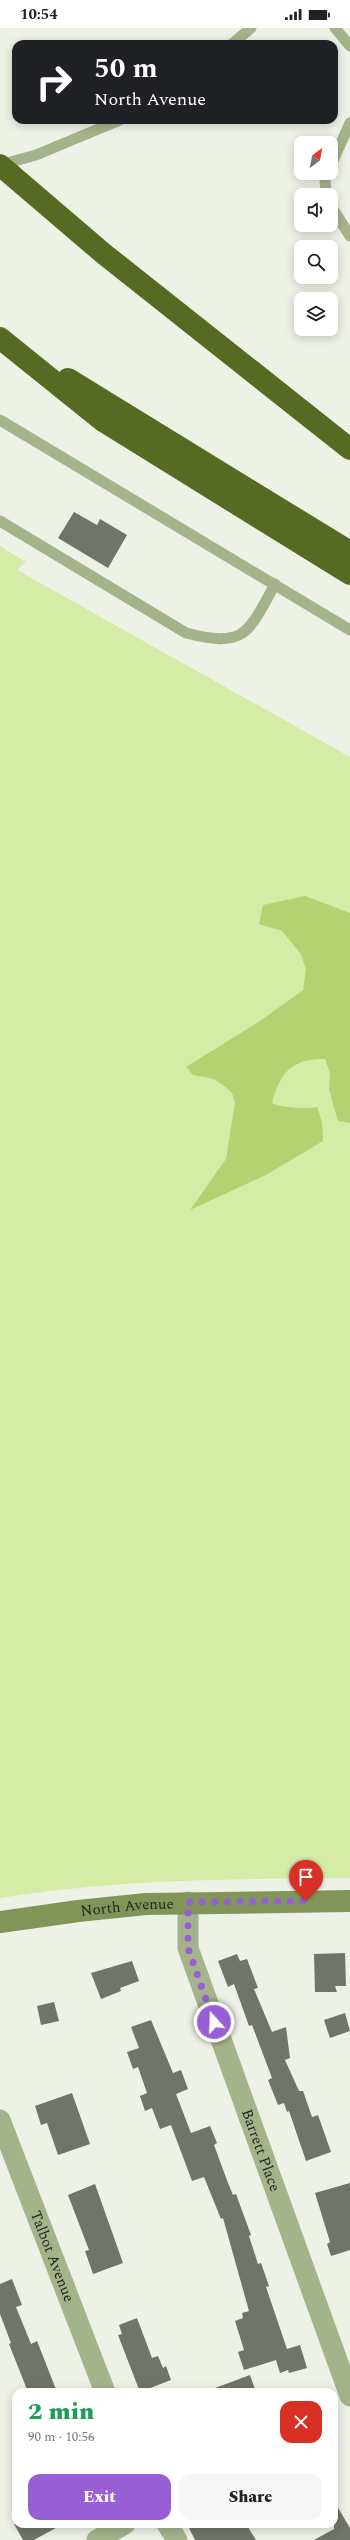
<!DOCTYPE html>
<meta charset="utf-8">
<style>
body{margin:0;font-family:Spectral,serif;background:#f6f6f6;color:#202124;height:100vh;display:flex;flex-direction:column;font-size:15px;white-space:nowrap}
*{box-sizing:border-box;margin:0}
p{font-size:13px;color:#757577}
.icon{flex:none;width:22px;height:22px;fill:none;stroke:currentColor;stroke-width:2;stroke-linecap:round;stroke-linejoin:round}
.map{position:relative;flex:1;overflow:hidden}
.panel{position:absolute;left:12px;top:2360px;width:326px;height:140px;display:flex;flex-direction:column;background:#fff;border-radius:12px;box-shadow:0 2px 10px #0003}
.panel>*{flex:none}
.banner{position:absolute;left:12px;top:12px;width:326px;height:84px;border-radius:12px;box-shadow:0 2px 10px #0003;background:#202124;color:#fff;overflow:hidden}
.needle{width:26px;rotate:32deg}
.fabs{position:absolute;left:294px;top:108px;display:grid;gap:8px}
.fabs a{display:grid;place-items:center;width:44px;height:44px;border-radius:8px;background:#fff;box-shadow:0 2px 10px #0003;font-size:20px}
.pin{position:absolute;display:grid;place-items:center;width:34px;height:34px;color:#fff;margin:-41px -17px;border-radius:50% 50% 50% 0;rotate:-45deg;box-shadow:0 0 4px #0007}
.pin .icon{rotate:45deg}
.me{position:absolute;width:44px;margin:-22px;rotate:340deg;stroke-linejoin:round;filter:drop-shadow(0 0 3px #0008)}
.turn{display:flex;align-items:center;gap:14px;height:84px;padding:0 16px;font-size:18px}
.turn .icon{width:52px;height:52px;stroke-width:2.5}
.turn b{display:block;font-size:28px;line-height:34px}
.round{display:grid;place-items:center;flex:none;width:42px;height:42px;border-radius:12px;background:#f6f6f6}
.summary{display:flex;align-items:center;justify-content:space-between;height:68px;padding:0 16px}
h1{font-size:24px;font-weight:800;line-height:30px;color:#1e9e55}
.action{display:flex;gap:8px;margin-top:auto;padding:8px 16px}
.action a{flex:1;height:46px;border-radius:12px;background:#975ed6;color:#fff;font-size:16px;font-weight:800;line-height:46px;text-align:center}
.action a+a{background:#f6f6f6;color:#202124}
.status{display:flex;justify-content:space-between;align-items:center;height:28px;padding:0 20px;background:#fff;direction:ltr}
.status svg{height:11px;fill:currentColor}
.map>svg:first-child{display:block}
.green{fill:#d5eca7}
.water{fill:#b5d272}
.building{fill:#70746a}
.lines{fill:none;stroke-linecap:round;stroke-linejoin:round}
.service{stroke:#a5b38b;stroke-width:11}
.minor{stroke:#a5b38b;stroke-width:21}
.secondary{stroke:#829559;stroke-width:22}
.motorway{stroke:#566a21;stroke-width:22}
.route{stroke:#975ed6;stroke-width:7;stroke-dasharray:0 12.6}
.labels{text-anchor:middle;dominant-baseline:central;stroke-width:3;stroke-linejoin:round;paint-order:stroke}
.street-label{font-size:15px;fill:#242521;stroke:#fafff3}
</style>
<div class="status"><b>10:54</b><svg viewBox="0 0 49 12"><path d="M0 12V9h3v3zM5 12V6h3v6zM10 12V3h3v9zM15 12V0h3v12zM26 1h20v11H26zM47 4h2v5h-2z"/></svg></div>
<div class="map">
<svg width="350" height="2512" viewBox="0 0 350 2512">
<rect width="100%" height="100%" fill="#edf1e6"/>
<path class="green" d="M 0,518 L 26,534 L 17,542 L 350,729 L 350,1850 C 233,1851 116,1851 0,1870 Z"/>
<path class="water" d="M 305,868 L 350,885 L 350,1095 L 338,1093 L 329,1062 L 330,1045 L 325,1031 C 293,1030 280,1044 272,1075 C 282,1080 305,1081 317,1079 L 322,1094 L 323,1113 L 266,1147 L 190,1182 L 226,1131 L 235,1075 L 232,1065 L 223,1057 L 214,1051 L 193,1047 L 186,1039 L 260,993 L 303,962 L 306,942 L 301,926 L 282,903 L 259,896 L 263,877 Z"/>
<path class="building" d="M 74,484 L 97,497 L 100,491 L 127,507 L 108,540 L 58,510 Z
M 345,1925 L 346,1958 L 335,1958 L 337,1964 L 315,1964 L 314,1926 Z
M 237,1926 L 240,1933 L 247,1931 L 258,1960 L 254,1961 L 272,2004 L 286,1999 L 290,2030 L 285,2032 L 299,2063 L 303,2063 L 312,2089 L 318,2087 L 331,2124 L 306,2133 L 289,2083 L 287,2084 L 284,2075 L 278,2077 L 268,2052 L 272,2050 L 252,1997 L 249,1998 L 234,1956 L 228,1959 L 218,1933 Z
M 132,1933 L 139,1953 L 120,1960 L 121,1963 L 101,1971 L 91,1945 Z
M 54,1974 L 59,1993 L 41,1997 L 37,1978 Z
M 345,1985 L 350,2003 L 330,2010 L 324,1992 Z
M 151,1992 L 173,2045 L 181,2042 L 188,2061 L 176,2066 L 191,2105 L 210,2098 L 217,2115 L 214,2117 L 228,2155 L 233,2167 L 236,2166 L 251,2207 L 249,2208 L 258,2236 L 261,2235 L 269,2258 L 266,2259 L 287,2321 L 300,2317 L 307,2340 L 289,2345 L 288,2342 L 280,2345 L 276,2332 L 244,2342 L 238,2324 L 244,2322 L 235,2293 L 243,2290 L 242,2285 L 249,2283 L 223,2190 L 221,2191 L 204,2149 L 192,2153 L 171,2097 L 160,2101 L 152,2080 L 145,2083 L 140,2068 L 147,2065 L 138,2039 L 133,2041 L 127,2024 L 139,2020 L 131,1999 Z
M 72,2065 L 90,2116 L 58,2127 L 47,2095 L 41,2097 L 35,2078 Z
M 350,2155 L 350,2222 L 331,2228 L 327,2216 L 330,2214 L 315,2165 Z
M 95,2156 L 123,2235 L 93,2246 L 85,2223 L 89,2222 L 68,2167 Z
M 12,2251 L 22,2277 L 16,2279 L 31,2316 L 37,2313 L 57,2364 L 28,2364 L 9,2316 L 11,2315 L 0,2286 L 0,2256 Z
M 137,2290 L 152,2330 L 158,2328 L 163,2340 L 166,2338 L 171,2352 L 140,2364 L 118,2307 L 122,2306 L 119,2297 Z
M 250,2347 L 256,2364 L 208,2364 L 207,2363 Z
M 334,2473 L 350,2500 L 350,2512 L 314,2512 L 334,2501 Z
M 14,2496 L 63,2496 L 34,2512 L 23,2512 Z
M 187,2496 L 246,2496 L 256,2512 L 195,2512 Z"/>
<g class="lines">
<path class="service" d="M 335,0 L 350,18
M 232,16 L 251,0
M 0,137 L 36,127 L 120,92
M 331,137 L 350,95
M 326,167 L 325,151 L 327,145
M 331,178 L 350,208
M 0,392 L 350,602
M 0,493 L 186,605 C 245,620 248,606 275,556"/>
<g class="minor">
<path id="s1" d="M 188,1874 L 188,1920 L 350,2368"/>
<path id="s2" d="M 0,2092 L 105,2364"/>
<path d="M 167,2496 L 177,2512"/>
<path d="M 97,2512 L 125,2496"/>
</g>
<path class="secondary" id="s3" d="M 0,1894 L 78,1883 L 146,1876 L 350,1873"/>
<path class="motorway" d="M 0,137 L 104,226 L 350,421
M 0,310 L 103,393 L 350,546
M 68,351 L 350,524"/>
</g>
<g class="lines">
<path class="route" d="M 214,1994 L 188,1920 L 188,1874 L 306,1873"/>
</g>
<g class="labels">
<g class="street-label">
<text stroke="none"><textPath href="#s3" startOffset="128">North Avenue</textPath></text>
<text stroke="none"><textPath href="#s1" startOffset="261">Barrett Place</textPath></text>
<text stroke="none"><textPath href="#s2" startOffset="146">Talbot Avenue</textPath></text>
</g>
</g>
</svg>
<div class="fabs">
<a><svg class="needle" viewBox="-14 -14 28 28"><path d="M0-13l5 13h-10z" fill="#e53935"/><path d="M0 13l5-13h-10z" fill="#757577"/></svg></a>
<a><svg class="icon" aria-label="sound" viewBox="0 0 24 24"><path d="M4 9h4l5-4v14l-5-4H4zM17 9q2 3 0 6"/></svg></a>
<a><svg class="icon" aria-label="search" viewBox="0 0 24 24"><circle cx="10" cy="10" r="6"/><path d="M15 15l6 6"/></svg></a>
<a><svg class="icon" aria-label="layers" viewBox="0 0 24 24"><path d="M12 4l9 5-9 5-9-5zM3 14l9 5 9-5"/></svg></a>
</div>
<div class="pin" style="left:306px;top:1873px;background:#d93025"><svg class="icon" aria-label="arrive" viewBox="0 0 24 24"><path d="M6 21V4h12l-3 4 3 4H6"/></svg></div>
<svg class="me" style="left:214px;top:1994px" viewBox="-20 -20 40 40"><circle r="17" fill="#975ed6" stroke="#fff" stroke-width="3"/><path d="M0-11L8 9 0 5-8 9z" fill="#fff"/></svg>
<div class="banner">
<div class="turn"><svg class="icon" aria-label="right" viewBox="0 0 24 24"><path d="M7 20v-9h11M14 6l5 5-5 5"/></svg><div><b>50 m</b>North Avenue</div></div>
</div>
<section class="panel">
<div class="summary"><div><h1>2 min</h1><p>90 m · 10:56</p></div><a class="round" style="background:#d93025;color:#fff"><svg class="icon" aria-label="close" viewBox="0 0 24 24"><path d="M6 6l12 12M18 6L6 18"/></svg></a></div>
<div class="action"><a>Exit</a><a>Share</a></div>
</section>
</div>
